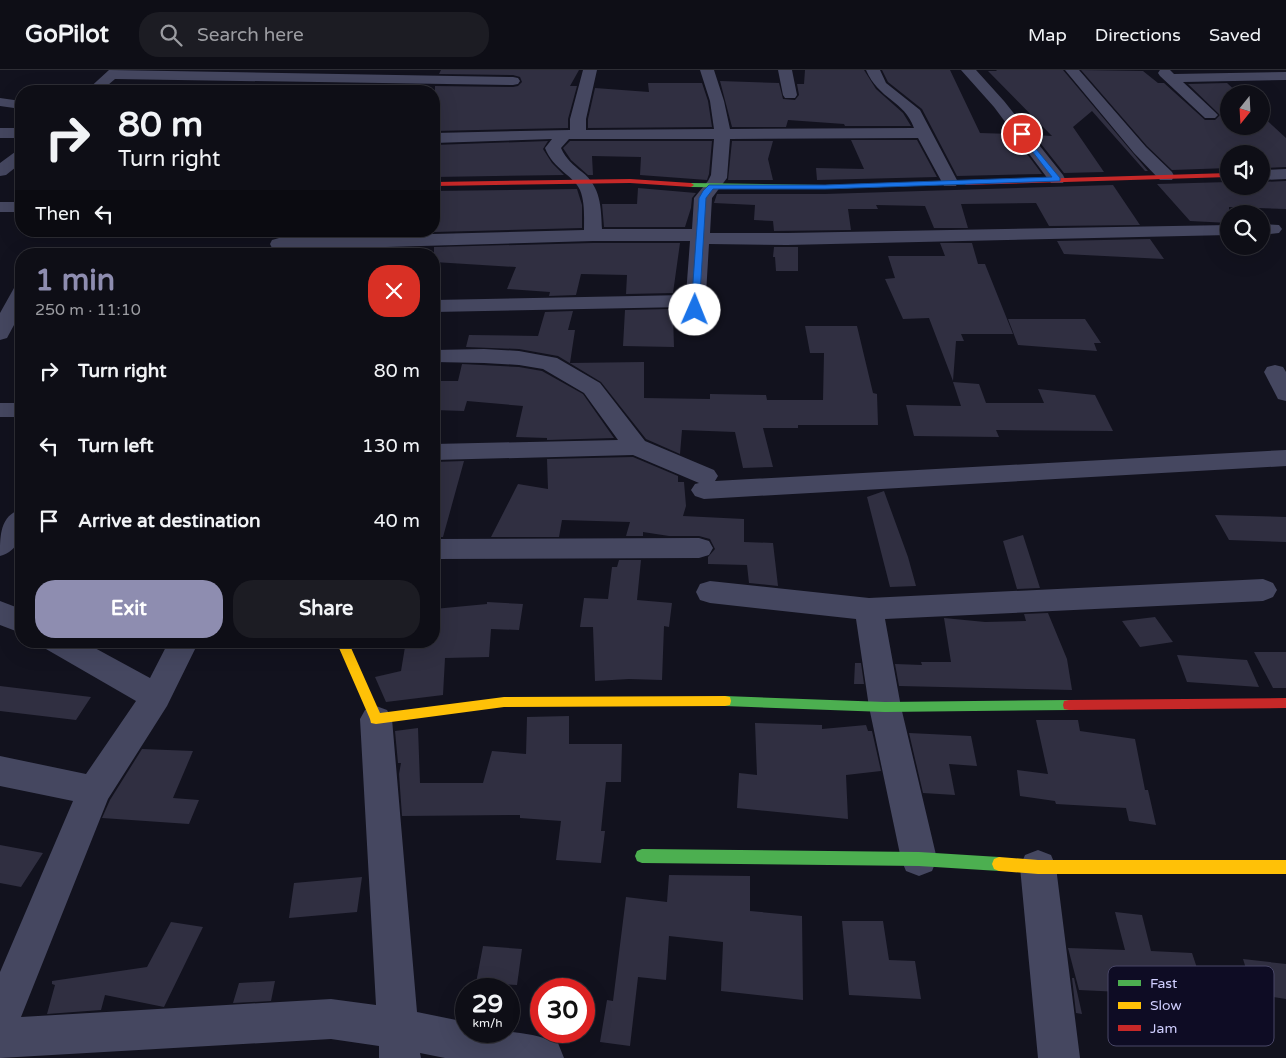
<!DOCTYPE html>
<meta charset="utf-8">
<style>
body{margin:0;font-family:"Varela Round",sans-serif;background:#1c1c23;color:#f1f3f6;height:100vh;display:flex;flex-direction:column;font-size:19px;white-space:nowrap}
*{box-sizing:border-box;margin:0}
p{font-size:16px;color:#9b9ca1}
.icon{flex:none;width:28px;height:28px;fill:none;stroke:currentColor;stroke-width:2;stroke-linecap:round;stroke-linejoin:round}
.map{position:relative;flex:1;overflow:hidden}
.panel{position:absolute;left:15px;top:178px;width:425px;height:400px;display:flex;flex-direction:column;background:#0e0e16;border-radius:20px;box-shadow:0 5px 20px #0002,0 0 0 1px #2e2e35}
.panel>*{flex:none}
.banner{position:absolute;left:15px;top:15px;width:425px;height:152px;border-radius:20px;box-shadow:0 5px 20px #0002,0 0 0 1px #2e2e35;background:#0e0e16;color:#f1f3f6;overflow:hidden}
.needle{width:32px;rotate:198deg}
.tools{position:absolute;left:1220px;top:15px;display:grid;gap:10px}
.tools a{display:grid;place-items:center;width:50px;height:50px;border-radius:50%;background:#0e0e16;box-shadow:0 5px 20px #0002,0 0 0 1px #2e2e35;font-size:25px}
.speed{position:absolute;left:455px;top:908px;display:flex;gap:10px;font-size:25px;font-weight:700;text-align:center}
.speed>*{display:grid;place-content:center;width:65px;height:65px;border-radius:50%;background:#0e0e16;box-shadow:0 5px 20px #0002,0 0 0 1px #2e2e35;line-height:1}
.speed small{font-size:12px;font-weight:400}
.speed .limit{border:8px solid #d22;background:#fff;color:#111}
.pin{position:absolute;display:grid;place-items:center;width:42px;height:42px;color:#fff;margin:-21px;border:2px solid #fff;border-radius:50%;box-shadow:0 1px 5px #0007}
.me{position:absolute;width:55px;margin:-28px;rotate:1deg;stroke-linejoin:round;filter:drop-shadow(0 0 4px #0008)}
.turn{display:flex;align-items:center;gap:18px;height:105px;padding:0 20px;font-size:22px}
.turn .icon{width:65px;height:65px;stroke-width:2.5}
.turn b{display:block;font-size:35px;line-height:42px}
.then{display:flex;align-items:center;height:48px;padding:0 20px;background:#0003;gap:10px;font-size:19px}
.round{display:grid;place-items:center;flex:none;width:52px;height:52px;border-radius:20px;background:#1c1c23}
.summary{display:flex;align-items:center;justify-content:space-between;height:85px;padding:0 20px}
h1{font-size:30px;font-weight:700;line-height:38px;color:#8e8db0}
.action{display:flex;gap:10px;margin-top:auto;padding:10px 20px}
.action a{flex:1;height:58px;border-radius:20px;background:#8e8db0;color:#fff;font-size:20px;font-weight:700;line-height:58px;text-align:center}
.action a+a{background:#1c1c23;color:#f1f3f6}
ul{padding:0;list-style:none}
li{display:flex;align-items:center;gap:15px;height:75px;padding:0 20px}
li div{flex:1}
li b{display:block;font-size:19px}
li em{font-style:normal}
header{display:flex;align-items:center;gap:30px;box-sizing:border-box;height:70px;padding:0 25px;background:#0e0e16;border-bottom:1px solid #2e2e35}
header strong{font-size:24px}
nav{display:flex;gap:28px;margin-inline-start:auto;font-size:18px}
.search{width:350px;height:45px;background:#1c1c23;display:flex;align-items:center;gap:12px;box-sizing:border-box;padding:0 18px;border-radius:20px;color:#9b9ca1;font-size:19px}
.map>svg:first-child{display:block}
.building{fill:#302f41}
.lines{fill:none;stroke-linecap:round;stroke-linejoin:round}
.street{fill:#454760;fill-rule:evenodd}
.fast{fill:#4caf50;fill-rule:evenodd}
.slow{fill:#ffc107;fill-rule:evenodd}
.jam{fill:#c62828;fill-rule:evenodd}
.route{fill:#1a73e8;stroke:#114b97}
.key{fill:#0e0c24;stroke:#484666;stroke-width:1}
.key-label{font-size:14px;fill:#d0cfff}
</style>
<header>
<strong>GoPilot</strong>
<div class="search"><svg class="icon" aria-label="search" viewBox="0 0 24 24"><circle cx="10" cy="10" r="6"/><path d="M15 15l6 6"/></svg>Search here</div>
<nav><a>Map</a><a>Directions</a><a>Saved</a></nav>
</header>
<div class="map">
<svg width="1286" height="988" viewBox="0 0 1286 988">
<rect width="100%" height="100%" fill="#12121e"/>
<path class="building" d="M 441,0 L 579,0 L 570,16 L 577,16 L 568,49 L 568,58 L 434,61 L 435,16 L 513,17 L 518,16 L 522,12 L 520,7 L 513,5 L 439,4 Z
M 805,0 L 864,0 L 876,19 L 903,43 L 911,56 L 845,56 L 844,54 L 788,50 L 786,57 L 732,57 L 720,11 L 779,13 L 783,29 L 795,30 L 799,25 L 797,14 L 804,14 Z
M 882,0 L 950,0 L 980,63 L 1012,64 L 1042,104 L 957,106 L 922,39 L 888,12 Z
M 996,0 L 1063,0 L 1148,101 L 1145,101 L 1092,41 L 1073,57 L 1104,102 L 1064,103 L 1034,65 L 1052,66 L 988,1 L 997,1 Z
M 1081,0 L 1143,1 L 1158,13 L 1164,13 L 1205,50 L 1215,50 L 1220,45 L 1188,14 L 1227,13 L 1239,24 L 1229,24 L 1229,56 L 1261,56 L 1261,45 L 1286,68 L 1286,97 L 1261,98 L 1261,84 L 1229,84 L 1229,98 L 1172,100 L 1147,76 Z
M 648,13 L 702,13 L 708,31 L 712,57 L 588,58 L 588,49 L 595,18 L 649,22 Z
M 851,70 L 917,70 L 937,107 L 817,110 L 816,98 L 864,99 Z
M 548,71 L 543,79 L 552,93 L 564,105 L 434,107 L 434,75 Z
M 570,71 L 712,71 L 709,104 L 707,110 L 640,105 L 641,87 L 592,86 L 593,105 L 588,105 L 571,90 L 563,78 Z
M 732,71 L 773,71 L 768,89 L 773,110 L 728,110 Z
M 1286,111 L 1286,139 L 1229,137 L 1229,153 L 1190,151 L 1157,114 L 1229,112 L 1229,116 L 1261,116 L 1261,112 Z
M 1113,115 L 1140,155 L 1049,156 L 1036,133 L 961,134 L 968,158 L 934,158 L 925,136 L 876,135 L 878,139 L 848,139 L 851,160 L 774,161 L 773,151 L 754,150 L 755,135 L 714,133 L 717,124 L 825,124 Z
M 638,118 L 696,123 L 692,128 L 691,138 L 685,157 L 604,157 L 602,134 L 637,134 Z
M 577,119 L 582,135 L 582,158 L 434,162 L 434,121 Z
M 1150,169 L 1164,189 L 1064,184 L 1057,171 Z
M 593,173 L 680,173 L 673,223 L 626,224 L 627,205 L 581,204 L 576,225 L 549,226 L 550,222 L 507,219 L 516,197 L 434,192 L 434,177 Z
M 940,173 L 972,173 L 978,194 L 985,194 L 1013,264 L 961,264 L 964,271 L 956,271 L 953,311 L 929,248 L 903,249 L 885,209 L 895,208 L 888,186 L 945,186 Z
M 774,177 L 798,177 L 798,201 L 776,201 L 775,187 L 773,187 Z
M 670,239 L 669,246 L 673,246 L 674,277 L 623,276 L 625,240 Z
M 573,241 L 568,260 L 575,260 L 570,293 L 644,292 L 644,328 L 710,329 L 710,324 L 766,325 L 767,330 L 823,330 L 824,283 L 810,283 L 805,256 L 857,256 L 873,323 L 877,324 L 878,355 L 798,355 L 798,358 L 763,358 L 773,397 L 743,398 L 735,362 L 682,360 L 680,384 L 646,369 L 601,312 L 558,286 L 519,279 L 466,277 L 469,265 L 538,266 L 545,242 Z
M 1008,249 L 1085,249 L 1101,273 L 1094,273 L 1097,281 L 1018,275 Z
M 462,294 L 519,297 L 542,301 L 583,324 L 614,368 L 547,370 L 547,368 L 516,367 L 523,336 L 467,331 L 464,341 L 434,340 L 434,311 L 458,311 Z
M 953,312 L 979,314 L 986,333 L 1044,333 L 1038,319 L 1095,325 L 1113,361 L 996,360 L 999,367 L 914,366 L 906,335 L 961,336 Z
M 633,387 L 678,406 L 678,412 L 684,412 L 686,436 L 683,446 L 744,449 L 744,472 L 773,473 L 778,516 L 749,513 L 747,495 L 708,494 L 708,487 L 715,479 L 710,469 L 699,466 L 669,466 L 643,462 L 643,466 L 626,466 L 630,452 L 562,450 L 559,467 L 491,467 L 518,414 L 548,419 L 547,389 Z
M 464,391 L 443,467 L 434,467 L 434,392 Z
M 884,421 L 908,487 L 916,516 L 890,517 L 867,427 Z
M 1215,445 L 1286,447 L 1286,472 L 1229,470 Z
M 1023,465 L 1040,518 L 1017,519 L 1003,471 Z
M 619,490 L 641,490 L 637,530 L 672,533 L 669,557 L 664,556 L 662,610 L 629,609 L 595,611 L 593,557 L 580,557 L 584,528 L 608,529 L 612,497 L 617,497 Z
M 487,532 L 523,534 L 519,560 L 491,559 L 489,587 L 445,588 L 443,625 L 386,632 L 375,607 L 401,601 L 406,571 L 434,571 L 434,539 L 487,534 Z
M 1048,543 L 1067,589 L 1072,620 L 899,616 L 895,594 L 922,595 L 921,592 L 951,592 L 944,548 L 985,552 L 1026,551 L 1024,544 Z
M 1155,547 L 1173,572 L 1140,577 L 1122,551 Z
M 1254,582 L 1286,582 L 1286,618 L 1273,618 Z
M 1177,585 L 1247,590 L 1259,617 L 1187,612 Z
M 855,593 L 861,593 L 864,614 L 854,614 Z
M 0,616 L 91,627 L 76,650 L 0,641 Z
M 569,646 L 569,674 L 622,674 L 621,712 L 606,712 L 601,761 L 605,761 L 601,793 L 556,790 L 561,751 L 520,748 L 520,745 L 402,746 L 399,704 L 401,693 L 398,693 L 395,661 L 418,658 L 420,713 L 483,713 L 492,681 L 526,684 L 527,647 Z
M 1036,650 L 1078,650 L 1080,661 L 1135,669 L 1145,720 L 1148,720 L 1156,755 L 1129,751 L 1126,738 L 1056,734 L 1055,731 L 1020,726 L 1017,700 L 1048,704 Z
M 755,653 L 822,655 L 822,659 L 866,655 L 868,661 L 872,661 L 881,701 L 846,705 L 848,749 L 737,738 L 739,703 L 757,705 Z
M 909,663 L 971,666 L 977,696 L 949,694 L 955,725 L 923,723 Z
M 142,679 L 193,681 L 173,728 L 199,730 L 189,754 L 102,748 L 110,730 Z
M 0,775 L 43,783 L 21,817 L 0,813 Z
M 669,805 L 750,806 L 750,841 L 802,846 L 803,930 L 721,921 L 723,872 L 669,866 L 666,910 L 638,907 L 630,976 L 600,972 L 607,930 L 613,931 L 626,827 L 667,832 Z
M 362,807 L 357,842 L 289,848 L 294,813 Z
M 1115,842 L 1142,845 L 1151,881 L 1192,883 L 1204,919 L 1119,915 L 1121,922 L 1079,920 L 1068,878 L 1125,880 Z
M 842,851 L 883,851 L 889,890 L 915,891 L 921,929 L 849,925 Z
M 171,852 L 203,857 L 164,937 L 105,925 L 101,940 L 47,944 L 55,915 L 52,914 L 52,911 L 147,897 Z
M 483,876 L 522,879 L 517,915 L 476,913 Z
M 1243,889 L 1286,894 L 1286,929 L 1254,924 Z
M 1072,908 L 1074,908 L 1082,944 L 1076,943 Z
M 275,911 L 271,931 L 233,933 L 239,913 Z"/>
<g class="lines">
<path class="street" d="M 109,0 L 513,7 L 518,8 L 520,11 L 518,14 L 513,15 L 115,9 L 101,21 L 86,21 Z
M 583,0 L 597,0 L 586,49 L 586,60 L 714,59 L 710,31 L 700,0 L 714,0 L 724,31 L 730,59 L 914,58 C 904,30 879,30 866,0 L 880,0 L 886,13 L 920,40 L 958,112 L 956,116 L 944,116 L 918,68 L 730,69 L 727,108 L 712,128 L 710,163 L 787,163 L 1229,155 L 1229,165 L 787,175 L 709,174 L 705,241 L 702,245 L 695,247 L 688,245 L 685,237 L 434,242 L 434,230 L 686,225 L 690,171 L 593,171 L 279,180 L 272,178 L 270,174 L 272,170 L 279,168 L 584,160 C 584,147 585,132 580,120 C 574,106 553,99 545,78 L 552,69 L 434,73 L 434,63 L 570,60 L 570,49 ZM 569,69 L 714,69 L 711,105 L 708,111 L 694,128 L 692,159 L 602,159 C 601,137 601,117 582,102 C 573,95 566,89 561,78 Z
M 778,0 L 792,0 L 797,25 L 795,28 L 785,28 L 783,25 Z
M 961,0 L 976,0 L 1004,31 L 1063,105 L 1065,109 L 1063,113 L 1051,113 L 994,37 Z
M 1065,0 L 1079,0 L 1146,77 L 1172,102 L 1174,106 L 1172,110 L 1160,110 L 1134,83 Z
M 1160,0 L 1170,0 L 1174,4 L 1286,2 L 1286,10 L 1183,12 L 1215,42 L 1218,45 L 1215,48 L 1205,48 L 1160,6 L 1158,3 Z
M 0,28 L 21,31 L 21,39 L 0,36 Z
M 0,58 L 21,58 L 21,68 L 0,68 Z
M 21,80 L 21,93 L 6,105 L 0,106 L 0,93 L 15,82 Z
M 1286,99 L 1286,109 L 1261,110 L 1261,100 Z
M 0,132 L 21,132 L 21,142 L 0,142 Z
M 1261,154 L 1279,155 L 1282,159 L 1279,163 L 1261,165 Z
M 21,216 L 21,242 L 7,268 L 0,270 L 0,243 L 14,218 Z
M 484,279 L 519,281 L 557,288 L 600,313 L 645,371 L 714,400 L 718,406 L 715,411 L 1286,380 L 1286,396 L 704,429 L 695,426 L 691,420 L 695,414 L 699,413 L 633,385 L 434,390 L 434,374 L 618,370 L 584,323 L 543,299 L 519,295 L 484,293 L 434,292 L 434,280 Z
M 1275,295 L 1283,297 L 1286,302 L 1286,331 L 1278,329 L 1264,302 L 1267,297 Z
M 0,333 L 21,333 L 21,347 L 0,347 Z
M 21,439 C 22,459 23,479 0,486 C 0,465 0,446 21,439 Z
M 699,468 L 709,471 L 713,478 L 709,485 L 699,488 L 434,489 L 434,469 Z
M 1263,509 L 1273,513 L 1277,520 L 1273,527 L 1263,531 L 885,549 L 901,637 L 937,789 L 932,801 L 919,806 L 906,801 L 901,789 L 869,637 L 856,549 L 710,533 L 700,530 L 696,522 L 700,514 L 710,511 L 869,528 Z
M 0,531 L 21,539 L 21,563 L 0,555 Z
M 41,571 L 82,571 L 150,608 L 169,571 L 199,571 L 167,636 L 108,729 L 21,947 L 331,929 L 376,935 L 360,649 L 365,640 L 376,636 L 387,640 L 392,649 L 417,942 L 466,952 L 466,961 C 500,961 526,960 558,973 L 564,988 L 445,988 L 420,983 L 421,988 L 379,988 L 379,976 L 331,969 L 0,988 L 0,902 L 73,731 L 0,716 L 0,686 L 86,704 L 136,631 L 46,579 Z
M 1038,780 L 1051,785 L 1056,797 L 1080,988 L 1038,988 L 1020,797 L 1025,785 Z"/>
<path class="fast" d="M 966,111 L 968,112 L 968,114 L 825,119 L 691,117 L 688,115 L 691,113 L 825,115 Z
M 725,626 L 885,632 L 1069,630 L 1074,631 L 1075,635 L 1074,639 L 1069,640 L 885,642 L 725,636 L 720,635 L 719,631 L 720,627 Z
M 642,779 L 919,782 L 999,787 L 1004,789 L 1006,794 L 1004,799 L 999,801 L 919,796 L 642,793 L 637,791 L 635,786 L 637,781 Z"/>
<path class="slow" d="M 336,571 L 348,571 L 380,643 L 504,627 L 725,626 L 730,627 L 731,631 L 730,635 L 725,636 L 504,637 L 376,654 L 371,653 L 370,649 Z
M 999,787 L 1038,790 L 1286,790 L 1286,804 L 1038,804 L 999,801 L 994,799 L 992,794 L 994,789 Z"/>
<path class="jam" d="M 1229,103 L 1229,107 L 966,115 L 963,113 L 966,111 Z
M 630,109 L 691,113 L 694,115 L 691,117 L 630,113 L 434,116 L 434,112 Z
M 1286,628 L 1286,638 L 1069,640 L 1064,639 L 1063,635 L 1064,631 L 1069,630 Z"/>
</g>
<path class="route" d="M 1022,62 L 1060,108 L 1060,111 L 825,119 L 713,119 L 706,128 L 699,240 L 695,243 L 691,240 L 699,128 L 703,121 L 709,115 L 825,115 L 1052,107 L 1019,64 Z"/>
<rect x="1108" y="896" width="166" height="80" rx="8" class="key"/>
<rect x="1118" y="910" width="23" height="6" fill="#4caf50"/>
<rect x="1118" y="932" width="23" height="7" fill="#ffc107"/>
<rect x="1118" y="955" width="23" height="6" fill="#c62828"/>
<g class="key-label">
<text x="1150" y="918">Fast</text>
<text x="1150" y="940">Slow</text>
<text x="1150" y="963">Jam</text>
</g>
</svg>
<div class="tools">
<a><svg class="needle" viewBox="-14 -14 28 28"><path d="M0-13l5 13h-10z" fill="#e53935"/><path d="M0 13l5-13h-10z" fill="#9b9ca1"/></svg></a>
<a><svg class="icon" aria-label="sound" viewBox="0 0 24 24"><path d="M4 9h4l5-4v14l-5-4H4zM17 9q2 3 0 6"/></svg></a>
<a><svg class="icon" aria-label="search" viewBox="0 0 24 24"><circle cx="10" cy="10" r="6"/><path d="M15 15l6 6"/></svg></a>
</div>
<div class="speed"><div>29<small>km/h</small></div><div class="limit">30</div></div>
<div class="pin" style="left:1022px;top:64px;background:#d93025"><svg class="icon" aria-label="arrive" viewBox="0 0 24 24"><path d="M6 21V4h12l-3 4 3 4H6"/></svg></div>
<svg class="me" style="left:695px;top:240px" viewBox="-20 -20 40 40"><circle r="19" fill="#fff"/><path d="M0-13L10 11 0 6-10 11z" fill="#1a73e8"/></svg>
<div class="banner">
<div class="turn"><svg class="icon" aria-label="right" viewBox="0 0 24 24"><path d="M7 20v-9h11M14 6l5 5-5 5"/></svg><div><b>80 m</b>Turn right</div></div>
<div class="then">Then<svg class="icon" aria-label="left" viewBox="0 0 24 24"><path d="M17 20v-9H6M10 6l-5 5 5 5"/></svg></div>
</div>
<section class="panel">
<div class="summary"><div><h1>1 min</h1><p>250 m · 11:10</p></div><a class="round" style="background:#d93025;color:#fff"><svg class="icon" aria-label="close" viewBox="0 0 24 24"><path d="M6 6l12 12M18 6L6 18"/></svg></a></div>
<ul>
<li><svg class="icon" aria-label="right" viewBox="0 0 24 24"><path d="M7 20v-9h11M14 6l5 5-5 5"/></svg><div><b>Turn right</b></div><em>80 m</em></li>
<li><svg class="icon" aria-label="left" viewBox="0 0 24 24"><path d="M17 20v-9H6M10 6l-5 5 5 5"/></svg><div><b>Turn left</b></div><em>130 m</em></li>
<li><svg class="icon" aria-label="arrive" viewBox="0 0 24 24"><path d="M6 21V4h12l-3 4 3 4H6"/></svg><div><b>Arrive at destination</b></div><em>40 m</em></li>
</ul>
<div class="action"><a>Exit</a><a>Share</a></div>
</section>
</div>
